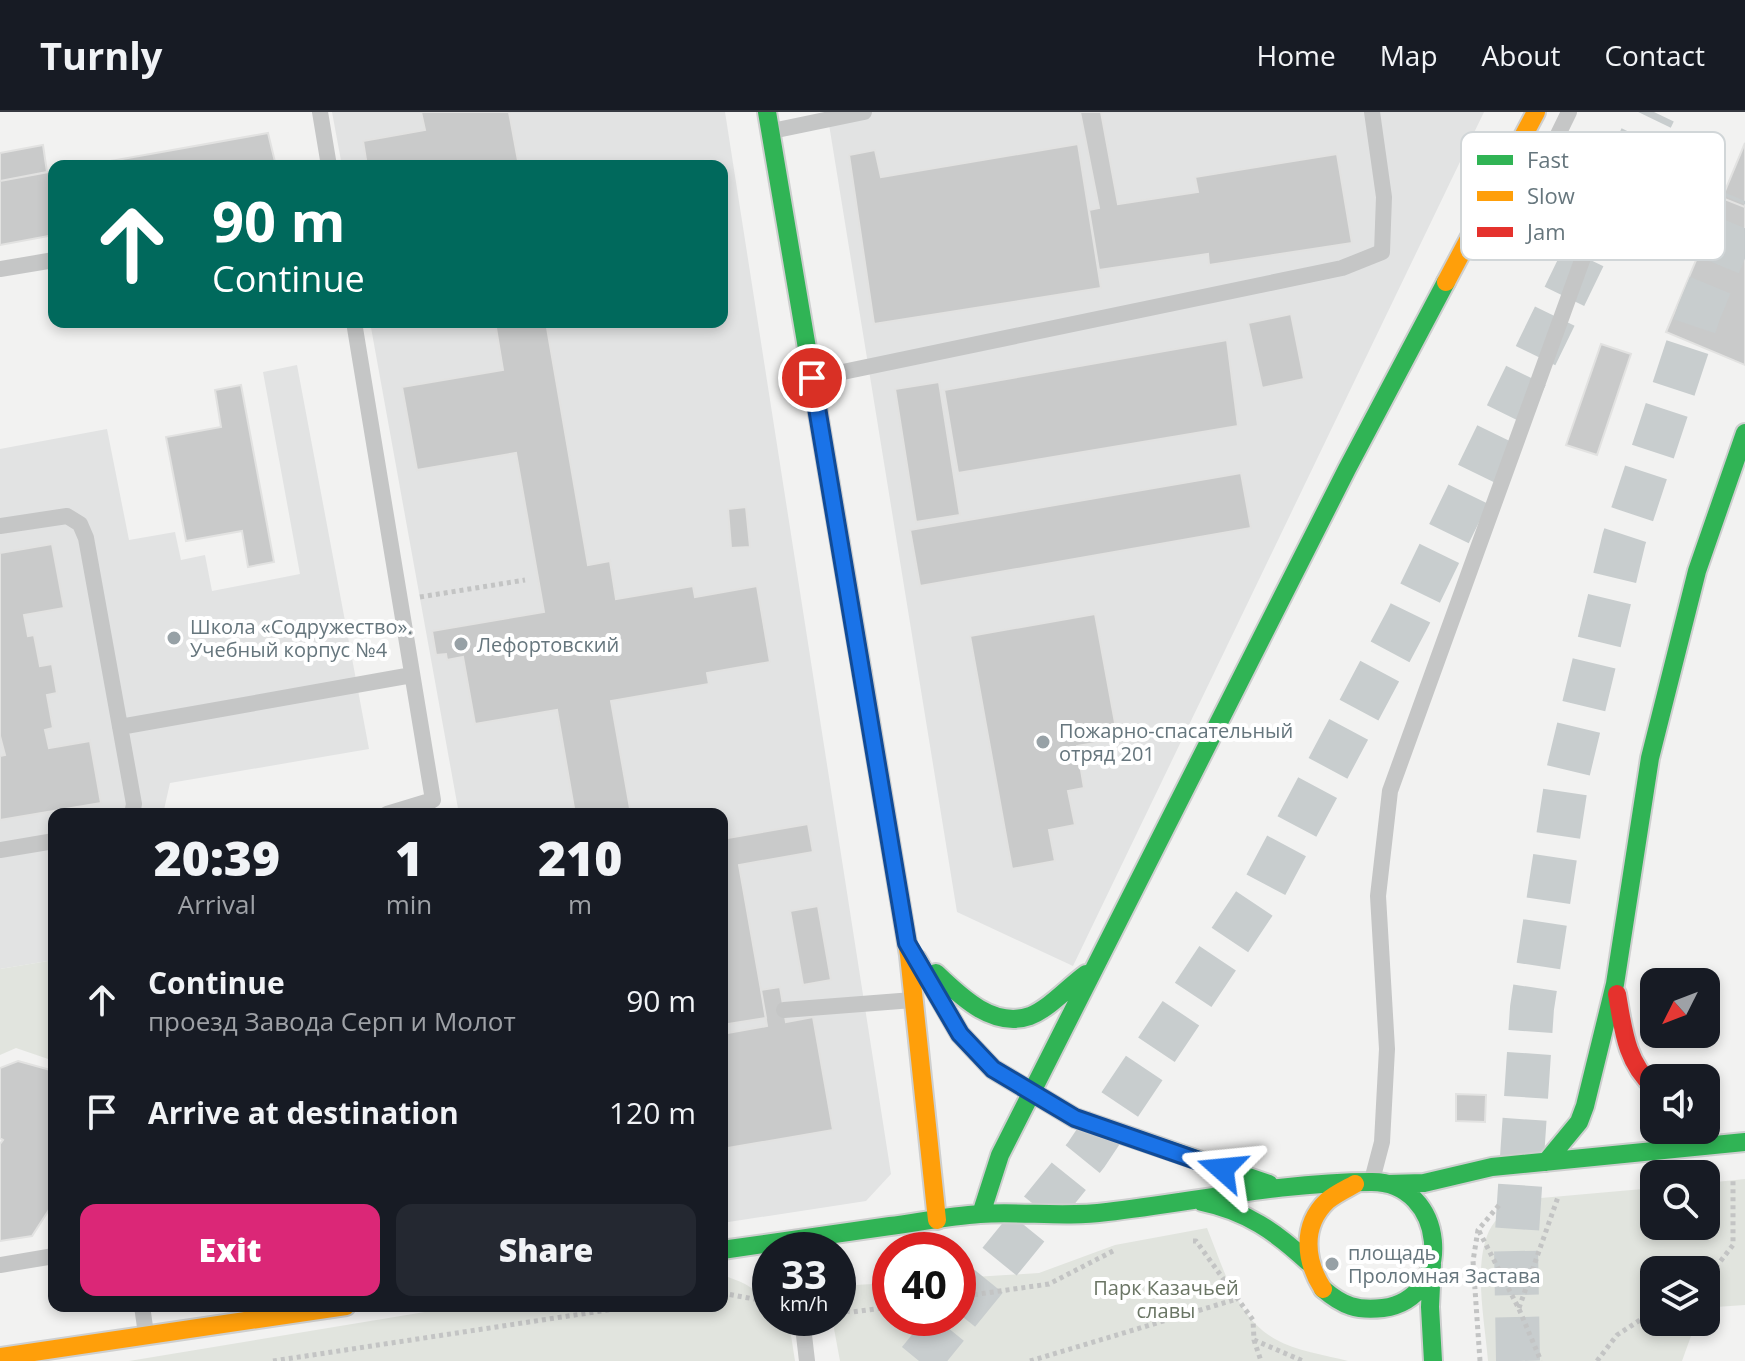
<!DOCTYPE html>
<meta charset="utf-8">
<style>
body{margin:0;font-family:"Open Sans",sans-serif;background:#242831;color:#f1f3f6;height:100vh;display:flex;flex-direction:column;font-size:30px;white-space:nowrap}
*{box-sizing:border-box;margin:0}
p{font-size:26px;color:#9ea1a6}
.icon{flex:none;width:44px;height:44px;fill:none;stroke:currentColor;stroke-width:2;stroke-linecap:round;stroke-linejoin:round}
.map{position:relative;flex:1;overflow:hidden}
.panel{position:absolute;left:48px;top:696px;width:680px;height:504px;display:flex;flex-direction:column;background:#171b24;border-radius:16px;box-shadow:0 4px 12px #0003}
.panel>*{flex:none}
.top-card{position:absolute;left:48px;top:48px;width:680px;height:168px;border-radius:16px;box-shadow:0 4px 12px #0003;background:#00695c;color:#fff;overflow:hidden}
.needle{width:52px;rotate:228deg}
.fabs{position:absolute;left:1640px;top:856px;display:grid;gap:16px}
.fabs a{display:grid;place-items:center;width:80px;height:80px;border-radius:16px;background:#171b24;box-shadow:0 4px 12px #0003;font-size:40px}
.speed{position:absolute;left:752px;top:1120px;display:flex;gap:16px;font-size:40px;font-weight:700;text-align:center}
.speed>*{display:grid;place-content:center;width:104px;height:104px;border-radius:50%;background:#171b24;box-shadow:0 4px 12px #0003;line-height:1}
.speed small{font-size:20px;font-weight:400}
.speed .limit{border:12px solid #d22;background:#fff;color:#111}
.pin{position:absolute;display:grid;place-items:center;width:68px;height:68px;color:#fff;margin:-34px;border:4px solid #fff;border-radius:50%;box-shadow:0 2px 8px #0007}
.me{position:absolute;width:88px;margin:-44px;rotate:288deg;stroke-linejoin:round;filter:drop-shadow(0 0 6px #0008)}
.turn{display:flex;align-items:center;gap:28px;height:168px;padding:0 32px;font-size:36px}
.turn .icon{width:104px;height:104px;stroke-width:2.5}
.turn b{display:block;font-size:56px;line-height:68px}
.eta{display:flex;justify-content:space-evenly;align-items:center;height:136px;text-align:center}
.eta b{font-size:48px;font-weight:800;line-height:56px}
.primary-button{display:flex;gap:16px;margin-top:auto;padding:16px 32px}
.primary-button a{flex:1;height:92px;border-radius:16px;background:#db2777;color:#fff;font-size:32px;font-weight:800;line-height:92px;text-align:center}
.primary-button a+a{background:#242831;color:#f1f3f6}
ul{padding:0;list-style:none}
li{display:flex;align-items:center;gap:24px;height:112px;padding:0 32px}
li div{flex:1}
li b{display:block;font-size:30px}
li em{font-style:normal}
header{display:flex;align-items:center;gap:48px;box-sizing:border-box;height:112px;padding:0 40px;background:#171b24;border-bottom:2px solid #363941}
header strong{font-size:38px}
nav{display:flex;gap:44px;margin-inline-start:auto;font-size:28px}
.map>svg:first-child{display:block}
.built{fill:#e2e3e3}
.green{fill:#e1e4de}
.building{fill:#c9caca;stroke:#e2e2e1;stroke-width:2}
.lines{fill:none;stroke-linecap:round;stroke-linejoin:round}
.primary-tunnel{stroke:#c8cdce;stroke-width:44;stroke-dasharray:44 22;stroke-linecap:butt}
.fast-casing{stroke:#cecfcf;stroke-width:22}
.slow-casing{stroke:#cecfcf;stroke-width:22}
.jam-casing{stroke:#cecfcf;stroke-width:22}
.path{stroke:#c3c4c4;stroke-width:5;stroke-dasharray:4 4;stroke-linecap:butt}
.lane{stroke:#c5c6c6;stroke-width:16}
.fast{stroke:#30b455;stroke-width:18}
.slow{stroke:#ff9f0a;stroke-width:18}
.jam{stroke:#e5322d;stroke-width:18}
.route-casing{stroke:#114b97;stroke-width:20}
.route{stroke:#1a73e8;stroke-width:14}
.poi-dot{fill:#97a1a6;stroke:#fff;stroke-width:3}
.labels{text-anchor:middle;dominant-baseline:central;stroke-width:8;stroke-linejoin:round;paint-order:stroke}
.poi-label{font-size:20px;fill:#66767d;stroke:#fff;text-anchor:start}
.park-label{font-size:20px;fill:#6a7564;stroke:#fff}
.key{fill:#fff;stroke:#d1d6d8;stroke-width:2}
.key-label{font-size:22px;fill:#66767d}
</style>
<header>
<strong>Turnly</strong>
<nav><a>Home</a><a>Map</a><a>About</a><a>Contact</a></nav>
</header>
<div class="map">
<svg width="1745" height="1249" viewBox="0 0 1745 1249">
<rect width="100%" height="100%" fill="#f2f2f1"/>
<path class="built" d="M 332,0 L 725,0 L 891,1062 L 866,1089 L 722,1111 L 722,702 L 459,702 L 370,210 L 722,210 L 722,54 L 342,54 Z
M 827,0 L 1484,0 L 1073,854 L 957,800 Z
M 297,253 L 369,637 L 170,671 L 163,702 L 54,702 L 54,848 L 0,857 L 0,337 L 107,317 L 129,428 L 175,420 L 181,448 L 205,443 L 212,479 L 300,462 L 263,260 Z"/>
<path class="green" d="M 54,848 L 54,949 L 16,936 L 0,943 L 0,857 Z
M 1745,1067 L 1745,1193 L 1716,1195 L 1706,1203 L 1706,1158 L 1654,1158 L 1654,1210 L 1699,1210 L 1695,1213 L 1682,1249 L 1488,1249 C 1485,1210 1473,1154 1489,1119 C 1496,1105 1508,1097 1519,1088 L 1654,1076 L 1654,1114 L 1706,1114 L 1706,1071 Z
M 1207,1116 C 1223,1155 1236,1205 1275,1227 C 1296,1239 1325,1243 1348,1249 L 840,1249 L 832,1206 L 838,1206 L 838,1174 L 890,1171 L 890,1206 L 958,1206 L 958,1166 L 1039,1161 L 1115,1133 Z
M 722,1163 C 744,1170 770,1181 770,1206 L 780,1206 L 790,1217 L 795,1249 L 129,1249 L 461,1194 L 722,1194 Z"/>
<path class="building" d="M 421,0 L 509,0 L 519,54 L 367,54 L 363,29 L 425,18 Z
M 1080,0 L 1101,0 L 1118,92 L 1198,80 L 1195,65 L 1337,42 L 1352,131 L 1209,153 L 1208,142 L 1099,158 L 1089,98 L 1099,96 Z
M 268,21 L 276,54 L 83,54 Z
M 1745,31 L 1745,95 L 1722,86 Z
M 1078,32 L 1101,176 L 874,212 L 849,43 L 875,38 L 881,65 Z
M 43,33 L 47,60 L 0,69 L 0,41 Z
M 54,59 L 54,123 L 0,133 L 0,69 Z
M 1722,86 L 1745,95 L 1745,253 L 1666,220 Z
M 1291,202 L 1304,267 L 1262,276 L 1248,211 Z
M 495,210 L 546,210 L 588,453 L 610,449 L 616,487 L 693,474 L 695,485 L 757,474 L 770,550 L 707,561 L 709,572 L 611,589 L 631,702 L 575,702 L 557,598 L 475,612 L 463,545 L 447,548 L 446,542 L 436,543 L 432,519 L 544,500 L 516,341 L 417,358 L 402,275 L 503,258 Z
M 1227,228 L 1238,314 L 958,361 L 944,278 Z
M 1601,232 L 1631,242 L 1597,343 L 1566,333 Z
M 939,270 L 960,403 L 916,410 L 895,277 Z
M 241,273 L 274,450 L 248,455 L 242,419 L 186,429 L 166,325 L 221,315 L 215,278 Z
M 1241,361 L 1251,416 L 920,474 L 910,418 Z
M 746,395 L 750,435 L 731,436 L 728,397 Z
M 52,432 L 64,496 L 24,503 L 28,524 L 34,523 L 40,554 L 52,552 L 57,581 L 47,583 L 53,616 L 45,618 L 49,636 L 90,629 L 101,691 L 0,708 L 0,644 L 5,643 L 0,624 L 0,441 Z
M 1095,502 L 1118,627 L 1077,634 L 1084,676 L 1068,679 L 1075,713 L 1049,718 L 1055,749 L 1012,757 L 970,524 Z
M 808,712 L 813,740 L 739,753 L 766,906 L 722,913 L 722,727 Z
M 818,794 L 831,868 L 803,873 L 790,799 Z
M 780,875 L 786,910 L 813,905 L 833,1018 L 722,1037 L 722,922 L 767,914 L 761,878 Z
M 18,949 L 54,959 L 54,1090 L 32,1124 L 0,1129 L 0,1032 L 3,1028 L 0,1026 L 0,956 Z
M 1456,982 L 1486,983 L 1485,1010 L 1456,1009 Z"/>
<g class="lines">
<path class="primary-tunnel" d="M 958,1201 L 1086,1043 L 1262,780 L 1407,508 L 1654,0
M 919,1249 L 954,1206
M 1518,1249 L 1516,1135 L 1532,896 L 1568,660 L 1624,427 L 1699,200 L 1745,89"/>
<defs>
<path id="fast" d="M 767,0 L 862,561
M 917,847 L 960,922 L 993,957 L 1075,1006 L 1269,1072
M 936,861 C 960,884 993,917 1030,904 C 1050,896 1068,875 1086,862
M 1546,1050 L 1579,1010 L 1585,994 L 1615,872 L 1650,646 L 1697,459 L 1745,321
M 1388,1072 L 1424,1071 L 1492,1055 L 1745,1030
M 1202,1090 C 1246,1099 1276,1120 1308,1150
M 981,1102 L 1000,1043 L 1347,357 L 1446,170
M 722,1138 C 778,1130 834,1122 890,1114 C 920,1110 950,1104 980,1102 C 1022,1099 1064,1106 1107,1100 C 1194,1090 1282,1070 1371,1070 C 1446,1069 1457,1186 1383,1196 C 1357,1199 1343,1194 1323,1177
M 1432,1152 L 1430,1195 L 1433,1249"/>
<path id="slow" d="M 1446,170 L 1536,0
M 862,561 L 909,843 L 937,1108
M 1323,1177 C 1305,1149 1301,1114 1327,1089 C 1335,1082 1346,1077 1355,1072
M 0,1245 L 346,1194"/>
<path id="jam" d="M 1617,882 C 1623,916 1626,951 1654,975"/>
</defs>
<use href="#fast" class="fast-casing"/>
<use href="#slow" class="slow-casing"/>
<use href="#jam" class="jam-casing"/>
<path class="path" d="M 420,485 L 525,468
M 1479,1119 L 1519,1197 L 1541,1249
M 1193,1129 L 1196,1129 L 1253,1208 L 1254,1228 L 1261,1249
M 1706,1168 L 1733,1133 L 1733,1066
M 722,1181 L 770,1190
M 958,1185 L 1049,1172 L 1115,1138
M 1519,1196 L 1558,1085
M 838,1198 L 852,1200 L 890,1195
M 1254,1228 L 1303,1249
M 273,1249 L 634,1194
M 1030,1249 L 1237,1187
M 1480,1249 L 1473,1149 L 1478,1118 L 1500,1092
M 1597,1249 L 1617,1223 L 1654,1199"/>
<path class="lane" d="M 320,0 L 329,54
M 772,19 L 864,0
M 0,157 L 54,148
M 354,210 L 433,688 L 387,702
M 814,266 L 1342,156 L 1382,140 L 1384,85 L 1372,0
M 0,414 L 67,404 L 80,412 L 86,426 L 134,692 L 132,702
M 120,615 L 412,563
M 0,738 L 54,729
M 784,898 L 913,888
M 1372,1068 L 1382,1030 L 1387,937 L 1378,784 L 1390,679 L 1593,118 L 1528,84 L 1569,0
M 0,1153 L 54,1144
M 142,1194 L 146,1222
M 802,1206 L 807,1249"/>
<use href="#fast" class="fast"/>
<use href="#slow" class="slow"/>
<use href="#jam" class="jam"/>
</g>
<g class="lines">
<defs>
<path id="route" d="M 812,266 L 907,831 L 960,922 L 993,957 L 1075,1006 L 1222,1057"/>
</defs>
<use href="#route" class="route-casing"/>
<use href="#route" class="route"/>
</g>
<g class="poi-dot">
<circle cx="174" cy="526" r="8"/>
<circle cx="461" cy="532" r="8"/>
<circle cx="1043" cy="630" r="8"/>
<circle cx="1332" cy="1152" r="8"/>
</g>
<g class="labels">
<g class="poi-label">
<text x="190" y="514">Школа «Содружество».<tspan x="190" dy="23">Учебный корпус №4</tspan></text>
<text x="477" y="532">Лефортовский</text>
<text x="1059" y="618">Пожарно-спасательный<tspan x="1059" dy="23">отряд 201</tspan></text>
<text x="1348" y="1140">площадь<tspan x="1348" dy="23">Проломная Застава</tspan></text>
</g>
<g class="park-label">
<text x="1166" y="1175">Парк Казачьей<tspan x="1166" dy="23">славы</tspan></text>
</g>
</g>
<rect x="1461" y="20" width="264" height="128" rx="12" class="key"/>
<rect x="1477" y="43" width="36" height="10" fill="#30b455"/>
<rect x="1477" y="79" width="36" height="10" fill="#ff9f0a"/>
<rect x="1477" y="115" width="36" height="10" fill="#e5322d"/>
<g class="key-label">
<text x="1527" y="56">Fast</text>
<text x="1527" y="92">Slow</text>
<text x="1527" y="128">Jam</text>
</g>
</svg>
<div class="fabs">
<a><svg class="needle" viewBox="-14 -14 28 28"><path d="M0-13l5 13h-10z" fill="#e53935"/><path d="M0 13l5-13h-10z" fill="#9ea1a6"/></svg></a>
<a><svg class="icon" aria-label="sound" viewBox="0 0 24 24"><path d="M4 9h4l5-4v14l-5-4H4zM17 9q2 3 0 6"/></svg></a>
<a><svg class="icon" aria-label="search" viewBox="0 0 24 24"><circle cx="10" cy="10" r="6"/><path d="M15 15l6 6"/></svg></a>
<a><svg class="icon" aria-label="layers" viewBox="0 0 24 24"><path d="M12 4l9 5-9 5-9-5zM3 14l9 5 9-5"/></svg></a>
</div>
<div class="speed"><div>33<small>km/h</small></div><div class="limit">40</div></div>
<div class="pin" style="left:812px;top:266px;background:#d93025"><svg class="icon" aria-label="arrive" viewBox="0 0 24 24"><path d="M6 21V4h12l-3 4 3 4H6"/></svg></div>
<svg class="me" style="left:1222px;top:1057px" viewBox="-20 -20 40 40"><path d="M0-17L14 15 0 8-14 15z" fill="#1a73e8" stroke="#fff" stroke-width="4"/></svg>
<div class="top-card">
<div class="turn"><svg class="icon" aria-label="ahead" viewBox="0 0 24 24"><path d="M12 20V5M6 11l6-6 6 6"/></svg><div><b>90 m</b>Continue</div></div>
</div>
<section class="panel">
<div class="eta">
<div><b>20:39</b><p>Arrival</p></div>
<div><b>1</b><p>min</p></div>
<div><b>210</b><p>m</p></div>
</div>
<ul>
<li><svg class="icon" aria-label="ahead" viewBox="0 0 24 24"><path d="M12 20V5M6 11l6-6 6 6"/></svg><div><b>Continue</b><p>проезд Завода Серп и Молот</p></div><em>90 m</em></li>
<li><svg class="icon" aria-label="arrive" viewBox="0 0 24 24"><path d="M6 21V4h12l-3 4 3 4H6"/></svg><div><b>Arrive at destination</b></div><em>120 m</em></li>
</ul>
<div class="primary-button"><a>Exit</a><a>Share</a></div>
</section>
</div>
